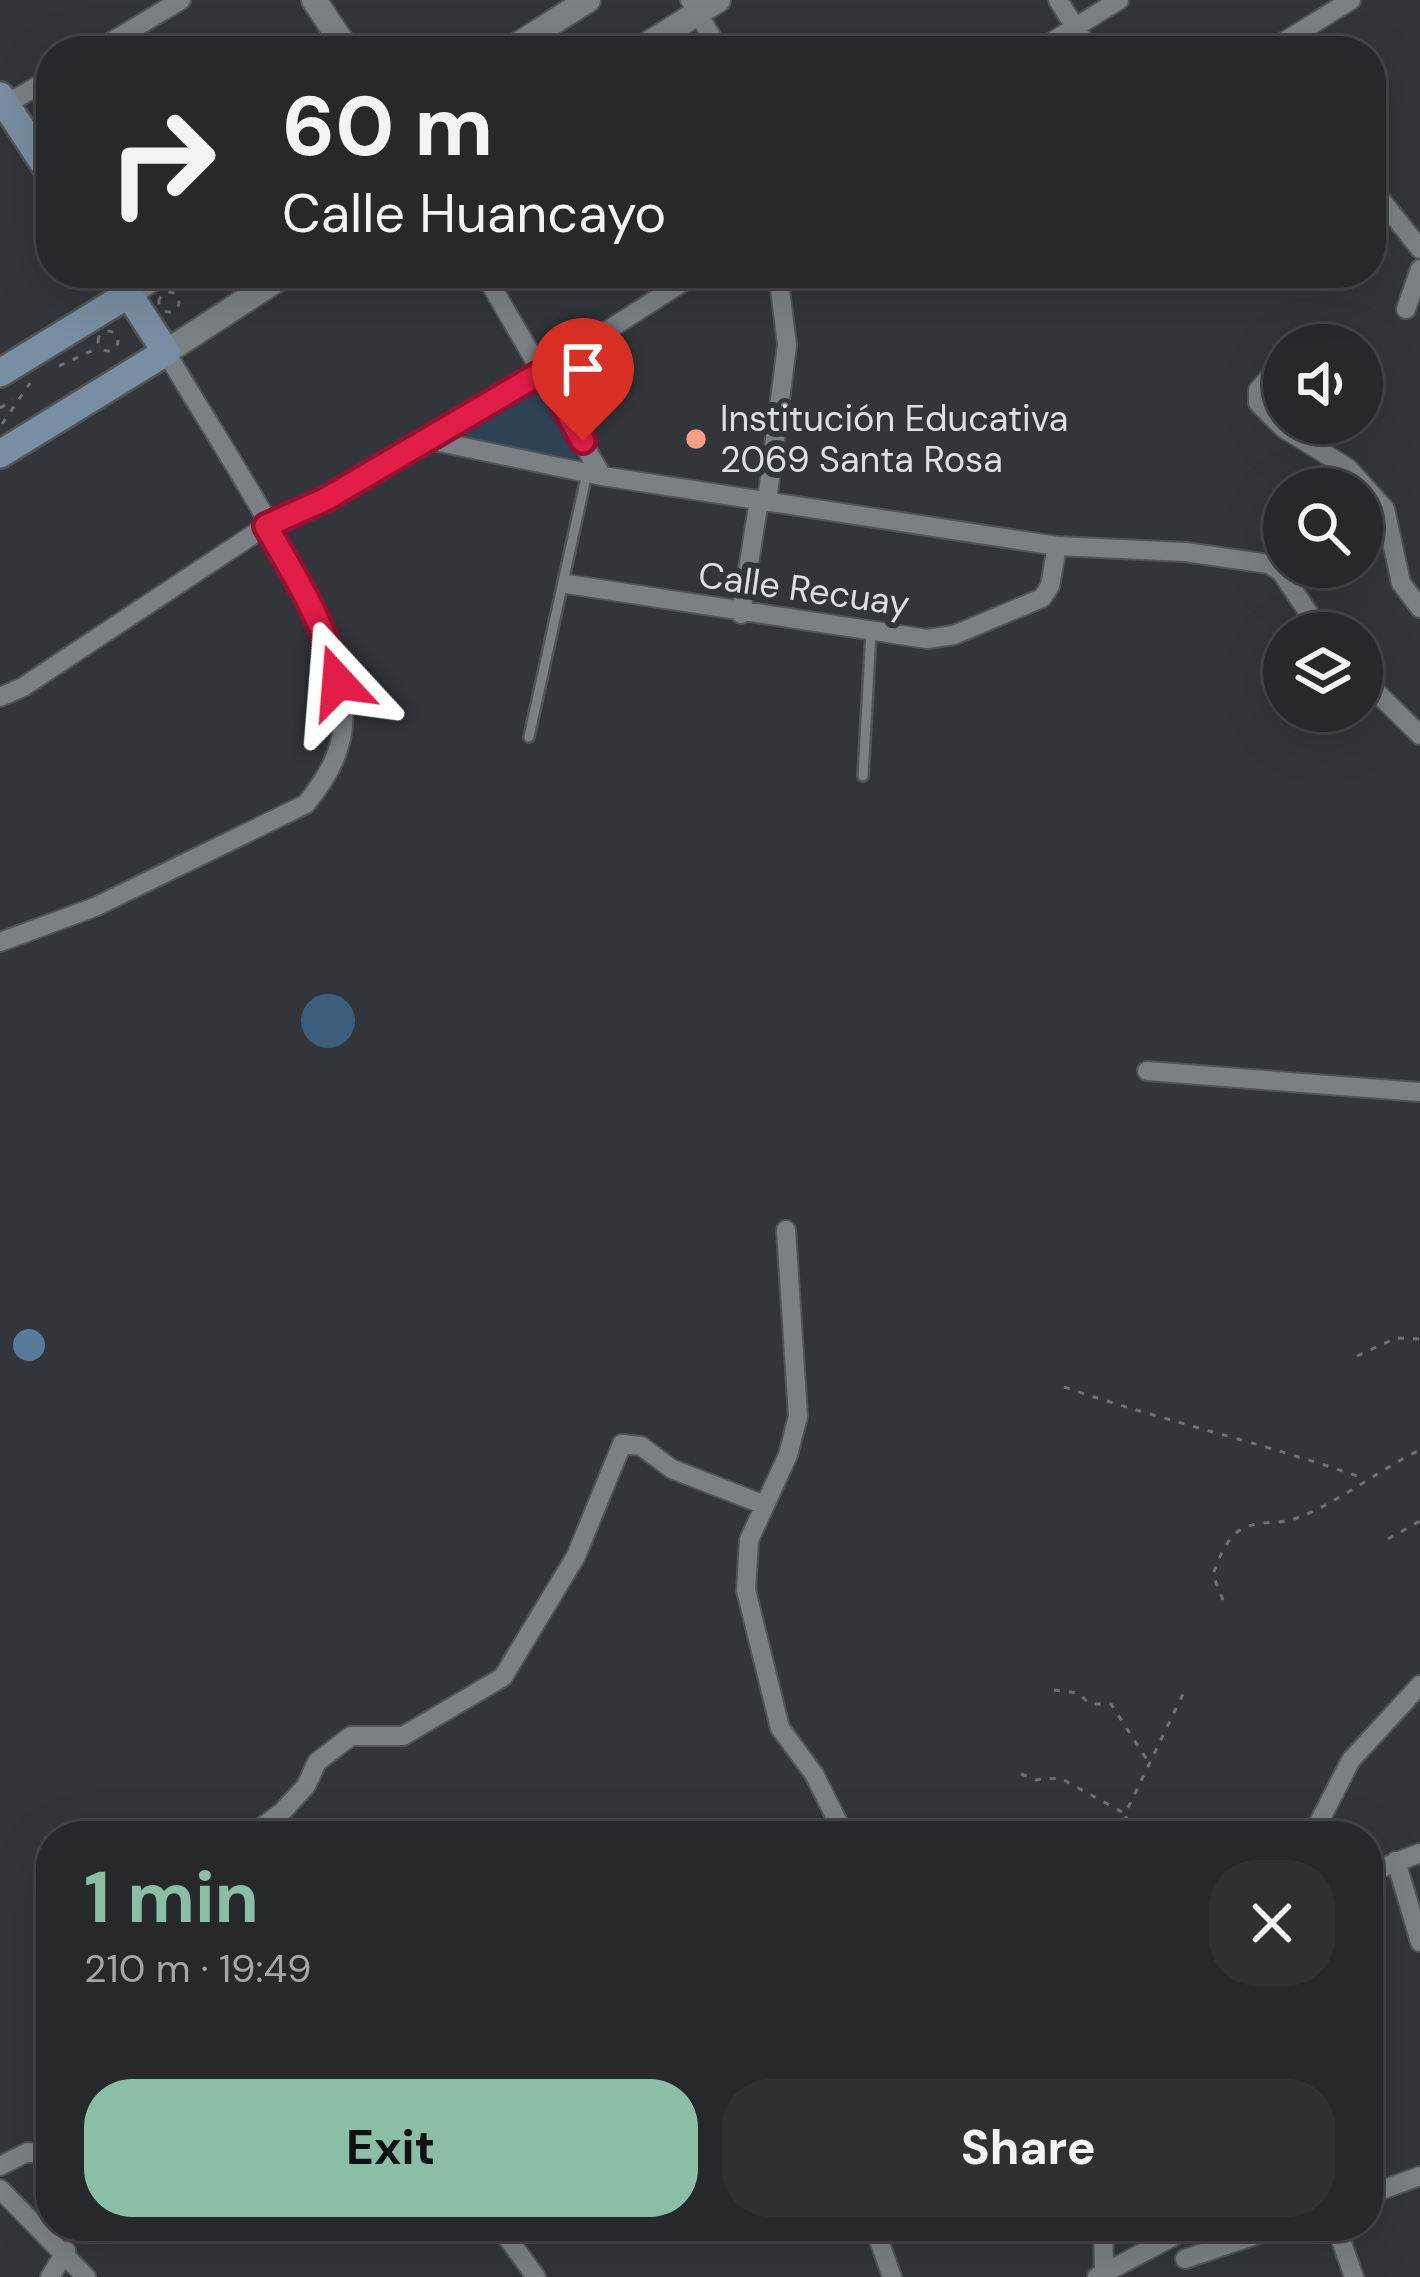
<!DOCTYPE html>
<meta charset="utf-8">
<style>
body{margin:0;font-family:"DM Sans",sans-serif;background:#2e3034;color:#f1f3f6;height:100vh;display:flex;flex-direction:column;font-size:45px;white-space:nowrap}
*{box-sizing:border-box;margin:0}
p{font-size:39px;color:#a4a6a9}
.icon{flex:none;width:66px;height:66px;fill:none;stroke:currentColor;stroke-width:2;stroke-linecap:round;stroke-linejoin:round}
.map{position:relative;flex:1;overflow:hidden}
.sheet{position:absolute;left:36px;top:1821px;width:1347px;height:420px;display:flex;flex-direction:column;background:#26282c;border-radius:48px;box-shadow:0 12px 48px #0002,0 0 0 3px #424448}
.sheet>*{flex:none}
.guide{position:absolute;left:36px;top:36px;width:1350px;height:252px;border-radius:48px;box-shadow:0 12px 48px #0002,0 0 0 3px #424448;background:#26282c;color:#f1f3f6;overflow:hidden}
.fabs{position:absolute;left:1263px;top:324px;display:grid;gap:24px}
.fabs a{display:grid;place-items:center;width:120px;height:120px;border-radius:50%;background:#26282c;box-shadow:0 12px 48px #0002,0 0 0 3px #424448;font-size:60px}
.pin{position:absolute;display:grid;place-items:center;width:102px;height:102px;color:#fff;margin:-123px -51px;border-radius:50% 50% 50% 0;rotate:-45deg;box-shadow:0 0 12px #0007}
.pin .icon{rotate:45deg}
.me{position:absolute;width:132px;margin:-66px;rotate:341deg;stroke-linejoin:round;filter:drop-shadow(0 0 9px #0008)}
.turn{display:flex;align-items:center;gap:42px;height:252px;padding:0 48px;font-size:54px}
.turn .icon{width:156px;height:156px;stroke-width:2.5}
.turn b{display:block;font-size:84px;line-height:102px}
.round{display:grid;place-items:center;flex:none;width:126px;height:126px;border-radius:48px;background:#2e3034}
.head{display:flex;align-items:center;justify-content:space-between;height:204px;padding:0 48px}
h1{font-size:72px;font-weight:700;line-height:90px;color:#8abfa5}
.action{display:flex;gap:24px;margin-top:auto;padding:24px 48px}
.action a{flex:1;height:138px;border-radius:48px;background:#8abfa5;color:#111;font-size:48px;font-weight:700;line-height:138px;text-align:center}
.action a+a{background:#2e3034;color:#f1f3f6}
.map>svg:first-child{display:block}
.green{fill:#2e4255}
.water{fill:#587b9c}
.building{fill:#3c5d7c}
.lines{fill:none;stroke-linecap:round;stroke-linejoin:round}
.service-casing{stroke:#515558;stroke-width:14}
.minor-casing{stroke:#515558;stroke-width:22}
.tertiary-casing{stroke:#515558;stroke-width:28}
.secondary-casing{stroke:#515558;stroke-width:32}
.path{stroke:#6e7175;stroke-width:3;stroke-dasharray:6 9;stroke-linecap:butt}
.service{stroke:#7b8085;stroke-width:9}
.minor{stroke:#7b8085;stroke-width:18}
.tertiary{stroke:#7b8085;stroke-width:24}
.secondary{stroke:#788ea2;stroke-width:27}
.route-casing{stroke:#92132f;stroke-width:30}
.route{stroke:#e11d48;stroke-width:21}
.poi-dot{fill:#f39f85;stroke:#32363a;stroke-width:4.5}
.labels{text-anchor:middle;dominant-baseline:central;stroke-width:12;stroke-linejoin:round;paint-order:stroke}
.poi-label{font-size:36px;fill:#dee1e4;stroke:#32363a;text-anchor:start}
.street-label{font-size:36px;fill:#dee1e4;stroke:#32363a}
</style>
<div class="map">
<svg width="1420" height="2277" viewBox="0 0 1420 2277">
<rect width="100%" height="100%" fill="#32363a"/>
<path class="green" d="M 536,386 L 578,459 L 454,436 Z"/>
<path class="water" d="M13 1345a16 16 0 1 1 32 0a16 16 0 1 1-32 0Z"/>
<path class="building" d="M301 1021a27 27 0 1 1 54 0a27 27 0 1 1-54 0Z"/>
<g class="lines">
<defs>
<path id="service" d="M 529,737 L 587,473
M 863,776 L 871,632"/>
<path id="minor" d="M 690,0 L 720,51
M 1058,0 L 1090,51
M 96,51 L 181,0
M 1037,51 L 1119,0
M 1269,51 L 1351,0
M 0,108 L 51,78
M 1371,187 L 1420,249
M 484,273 L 602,476
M 1406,309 L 1420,269
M 1276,370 L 1258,390 L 1258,403 L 1283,428 L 1348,468 L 1385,509 L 1401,583 L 1420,608
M 425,439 L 602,476 L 1057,546 L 1185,552 L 1269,564 L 1281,572 L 1322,633
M 767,501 L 787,345 L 778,273
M 567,584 L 927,639 L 954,635 L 1042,598 L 1050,586 L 1057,546
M 741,614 L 759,500
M 1362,678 L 1420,735
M 0,697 L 23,687 L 266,526 L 326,499 L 544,371 L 697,273
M 0,942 L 95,907 L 306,804 C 330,774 347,744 343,704 C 334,609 216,439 166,352
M 1147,1071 L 1420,1092
M 786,1230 L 798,1416 L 788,1455 L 749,1540 L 746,1590 L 780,1728 L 814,1774 L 845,1836
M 250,1836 L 282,1812 L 306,1786 L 317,1762 L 351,1736 L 403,1736 L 503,1677 L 576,1556 L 622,1444 L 641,1446 L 672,1469 L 762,1504
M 1312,1836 L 1351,1760 L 1420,1685
M 1396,1861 L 1420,1942
M 1368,1873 L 1420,1853
M 0,2166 L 28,2152 L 51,2157
M 0,2189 L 86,2277
M 1368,2195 L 1420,2176
M 499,2226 L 536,2277
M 874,2226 L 892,2277
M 1103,2226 L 1104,2272
M 1336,2226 L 1354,2277
M 1185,2259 L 1282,2226
M 50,2277 L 66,2251
M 1097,2277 L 1176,2235"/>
<path id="tertiary" d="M 314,0 L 348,51
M 508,51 L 588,0
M 637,51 L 718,0
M 129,294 L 161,273
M 166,352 L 287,273"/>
<path id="secondary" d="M 0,96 L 51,174
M 0,373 L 129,294
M 0,454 L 166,352 L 115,273"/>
</defs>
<use href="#service" class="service-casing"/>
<use href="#minor" class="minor-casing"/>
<use href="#tertiary" class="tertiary-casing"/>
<use href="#secondary" class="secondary-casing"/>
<path class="path" d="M159 302a10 10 0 1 1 20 0a10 10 0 1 1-20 0Z
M98 341a10 10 0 1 1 20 0a10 10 0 1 1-20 0Z
M 59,366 L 100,347
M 0,408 L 13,400
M 2,424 L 30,383
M 1357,1356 L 1396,1338 L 1420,1339
M 1064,1387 C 1163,1421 1264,1443 1363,1478
M 1388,1539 L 1420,1521
M 1223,1600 L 1213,1575 C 1218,1560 1224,1545 1235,1534 C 1252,1518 1277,1526 1297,1518 C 1341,1501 1377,1471 1420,1450
M 1054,1690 L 1078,1693 L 1090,1704 L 1111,1704 L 1151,1766
M 1021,1774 L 1036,1780 L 1060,1778 L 1124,1813
M 1132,1836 L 1125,1814 L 1184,1692"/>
<use href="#service" class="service"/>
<use href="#minor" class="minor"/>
<use href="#tertiary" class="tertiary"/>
<use href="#secondary" class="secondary"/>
</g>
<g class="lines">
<defs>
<path id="route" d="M 338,682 C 327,626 294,575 266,526 L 326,499 L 544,371 L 583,441"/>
</defs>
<use href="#route" class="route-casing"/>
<use href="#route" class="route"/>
</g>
<circle class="poi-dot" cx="696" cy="439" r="12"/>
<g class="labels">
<g class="poi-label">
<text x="720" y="418">Institución Educativa<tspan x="720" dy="41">2069 Santa Rosa</tspan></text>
</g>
<g class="street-label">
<text transform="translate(804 589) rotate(8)">Calle Recuay</text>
</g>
</g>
</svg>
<div class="fabs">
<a><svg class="icon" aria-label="sound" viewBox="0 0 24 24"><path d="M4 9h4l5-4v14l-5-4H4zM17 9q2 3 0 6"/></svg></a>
<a><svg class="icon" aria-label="search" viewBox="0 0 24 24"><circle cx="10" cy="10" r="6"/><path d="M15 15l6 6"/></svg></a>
<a><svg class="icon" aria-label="layers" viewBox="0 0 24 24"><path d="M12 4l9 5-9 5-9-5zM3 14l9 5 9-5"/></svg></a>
</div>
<div class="pin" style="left:583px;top:441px;background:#d93025"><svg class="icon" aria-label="arrive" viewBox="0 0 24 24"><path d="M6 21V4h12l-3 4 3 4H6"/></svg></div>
<svg class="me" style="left:338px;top:682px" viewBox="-20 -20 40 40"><path d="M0-17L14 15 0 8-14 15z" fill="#e11d48" stroke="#fff" stroke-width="4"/></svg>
<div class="guide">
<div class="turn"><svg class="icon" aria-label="right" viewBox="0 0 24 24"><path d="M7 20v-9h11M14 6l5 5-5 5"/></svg><div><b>60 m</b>Calle Huancayo</div></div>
</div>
<section class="sheet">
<div class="head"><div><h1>1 min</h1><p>210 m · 19:49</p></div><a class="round"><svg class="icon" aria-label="close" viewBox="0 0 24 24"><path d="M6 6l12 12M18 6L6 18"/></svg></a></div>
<div class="action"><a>Exit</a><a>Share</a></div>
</section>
</div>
